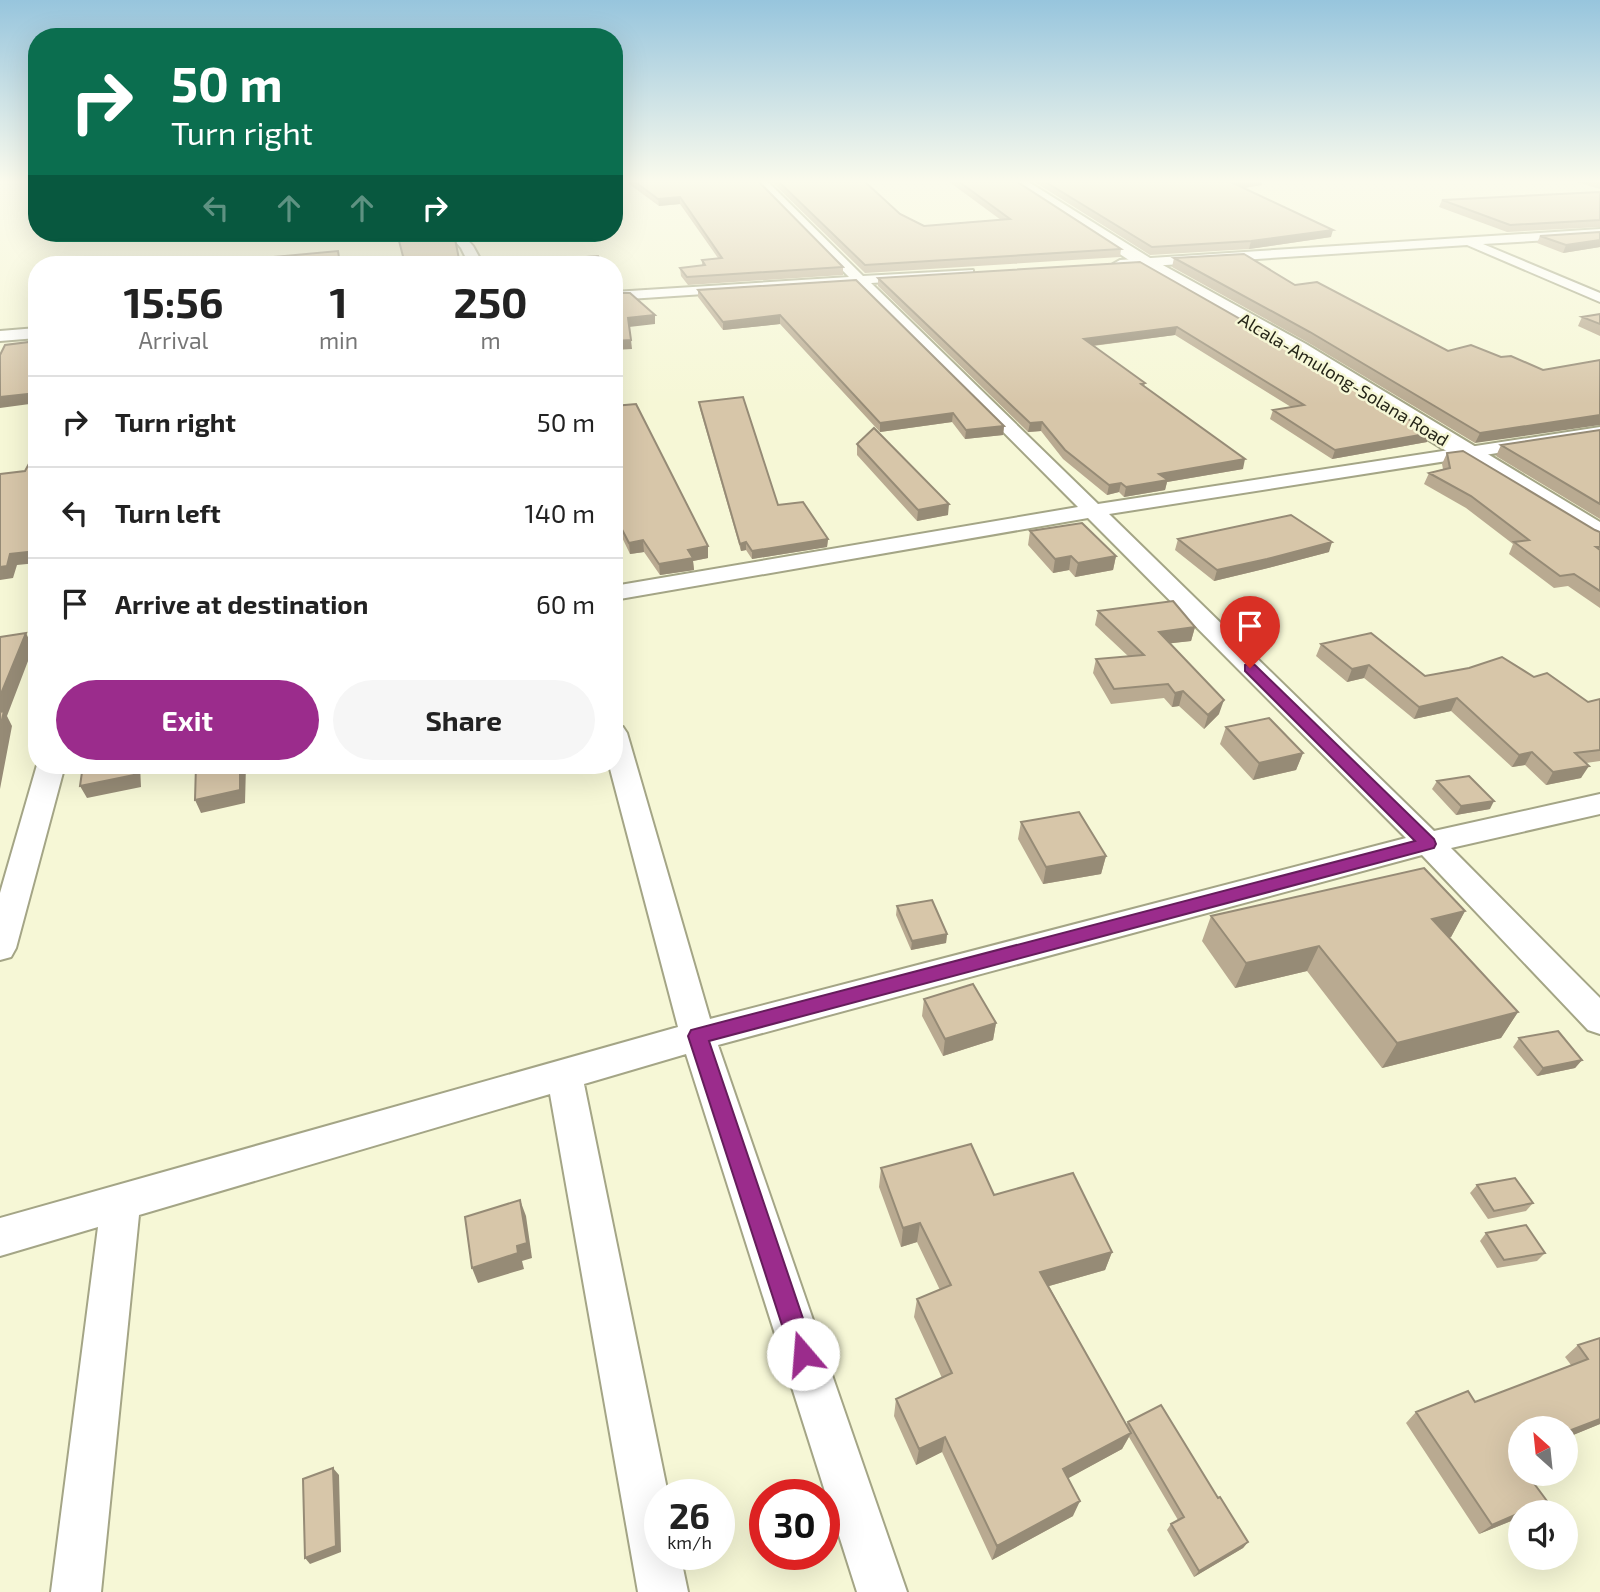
<!DOCTYPE html>
<style>
body{margin:0;font-family:"Exo 2",sans-serif;background:#f6f6f6;color:#222;height:100vh;display:flex;flex-direction:column;font-size:26px;white-space:nowrap}
*{box-sizing:border-box;margin:0}
p{font-size:23px;color:#767676}
.icon{flex:none;width:38px;height:38px;fill:none;stroke:currentColor;stroke-width:2;stroke-linecap:round;stroke-linejoin:round}
.map{position:relative;flex:1;overflow:hidden}
.sheet{position:absolute;left:28px;top:256px;width:595px;height:518px;display:flex;flex-direction:column;background:#fff;border-radius:28px;box-shadow:0 7px 28px #0002}
.sheet>*{flex:none}
.top-card{position:absolute;left:28px;top:28px;width:595px;height:214px;border-radius:28px;box-shadow:0 7px 28px #0002;background:#0b6e4f;color:#fff;overflow:hidden}
.needle{width:46px;rotate:333deg}
.controls{position:absolute;left:1508px;top:1416px;display:grid;gap:14px}
.controls a{display:grid;place-items:center;width:70px;height:70px;border-radius:50%;background:#fff;box-shadow:0 7px 28px #0002;font-size:35px}
.speed{position:absolute;left:644px;top:1479px;display:flex;gap:14px;font-size:35px;font-weight:700;text-align:center}
.speed>*{display:grid;place-content:center;width:91px;height:91px;border-radius:50%;background:#fff;box-shadow:0 7px 28px #0002;line-height:1}
.speed small{font-size:18px;font-weight:400}
.speed .limit{border:10px solid #d22;background:#fff;color:#111}
.pin{position:absolute;display:grid;place-items:center;width:60px;height:60px;color:#fff;margin:-72px -30px;border-radius:50% 50% 50% 0;rotate:-45deg;box-shadow:0 0 7px #0007}
.pin .icon{rotate:45deg}
.me{position:absolute;width:77px;margin:-38px;rotate:342deg;stroke-linejoin:round;filter:drop-shadow(0 0 5px #0008)}
.turn{display:flex;align-items:center;gap:24px;height:147px;padding:0 28px;font-size:32px}
.turn .icon{width:91px;height:91px;stroke-width:2.5}
.turn b{display:block;font-size:49px;line-height:60px}
.lanes{display:flex;align-items:center;height:66px;padding:0 28px;background:#0003;justify-content:center;gap:35px;direction:ltr}
.lanes .off{opacity:.35}
.eta{display:flex;justify-content:space-evenly;align-items:center;height:119px;text-align:center}
.eta b{font-size:42px;font-weight:700;line-height:49px}
.cta{display:flex;gap:14px;margin-top:auto;padding:14px 28px}
.cta a{flex:1;height:80px;border-radius:42px;background:#9b2c8c;color:#fff;font-size:28px;font-weight:700;line-height:80px;text-align:center}
.cta a+a{background:#f6f6f6;color:#222}
ul{padding:0;list-style:none}
li{display:flex;align-items:center;gap:21px;height:91px;padding:0 28px;border-top:2px solid #e0e0e0}
li div{flex:1}
li b{display:block;font-size:26px}
li em{font-style:normal}
.map>svg:first-child{display:block}
.lines{fill:none;stroke-linecap:round;stroke-linejoin:round}
.street-casing{stroke:#a4a586;stroke-width:4}
.secondary-casing{stroke:#a4a586;stroke-width:4}
.street{fill:#fff;fill-rule:evenodd}
.secondary{fill:#fff;fill-rule:evenodd}
.wall{fill:#b9aa91}
.shaded-wall{fill:#968b76}
.building{fill:#d7c6a9;stroke:#968b76;stroke-width:2}
.route{fill:#9b2c8c;stroke:#651d5b;stroke-width:2}
.labels{text-anchor:middle;dominant-baseline:central;stroke-width:5;stroke-linejoin:round;paint-order:stroke}
.far-street-label{font-size:18px;fill:#252518;stroke:#f6f7d6}
</style>
<div class="map">
<svg width="1600" height="1592" viewBox="0 0 1600 1592">
<rect width="100%" height="100%" fill="#f6f7d6"/>
<g class="lines">
<defs>
<path id="street" d="M 755,181 L 767,181 L 863,276 L 973,270 L 973,276 L 968,277 L 871,283 L 1098,504 L 1600,427 L 1600,437 L 1109,514 L 1434,831 L 1600,794 L 1600,814 L 1451,848 L 1600,998 L 1600,1034 L 1588,1030 L 1422,855 L 718,1045 L 907,1592 L 857,1592 L 686,1054 L 584,1084 L 668,1494 L 660,1494 L 660,1554 L 680,1554 L 688,1592 L 638,1592 L 550,1094 L 139,1215 L 101,1592 L 51,1592 L 98,1227 L 0,1256 L 0,1218 L 678,1027 L 609,765 L 614,765 L 614,725 L 623,727 L 627,733 L 710,1019 L 1406,838 L 1088,518 L 614,600 L 614,586 L 1078,507 L 856,284 L 614,300 L 614,292 L 849,277 Z
M 1600,229 L 1600,237 L 1483,244 L 1600,293 L 1600,302 L 1467,245 L 1120,268 L 1113,264 L 1120,260 Z
M 448,233 L 461,233 L 473,246 L 483,264 L 469,264 L 461,248 Z
M 37,328 L 37,338 L 0,341 L 0,331 Z
M 37,765 L 65,765 L 16,948 L 11,957 L 0,960 L 0,893 Z"/>
<path id="secondary" d="M 1009,181 L 1027,181 L 1150,258 L 1306,344 L 1600,522 L 1600,543 L 1590,540 L 1290,354 L 1138,266 Z"/>
</defs>
<use href="#street" class="street-casing"/>
<use href="#secondary" class="secondary-casing"/>
<use href="#street" class="street"/>
<use href="#secondary" class="secondary"/>
</g>
<path class="wall" d="M 625,181 L 758,181 L 843,267 L 843,275 L 688,285 L 681,276 L 680,268 L 702,266 L 702,260 L 718,258 L 680,204 L 659,206 Z
M 771,181 L 864,181 L 900,214 L 924,226 L 1001,220 L 948,181 L 1016,181 L 1121,249 L 1120,257 L 865,273 Z
M 1033,181 L 1262,181 L 1262,185 L 1244,188 L 1331,237 L 1249,249 L 1150,255 Z
M 1573,181 L 1600,181 L 1600,189 Z
M 1600,192 L 1600,227 L 1507,232 L 1439,207 L 1442,200 Z
M 1600,232 L 1600,247 L 1563,253 L 1537,243 L 1540,236 Z
M 1174,258 L 1295,285 L 1448,351 L 1501,357 L 1543,370 L 1475,443 L 1307,342 L 1172,267 Z
M 1140,262 L 1427,442 L 1332,459 L 1270,419 L 1273,410 L 1291,407 L 1175,335 L 1093,346 L 1145,383 L 1144,387 L 1243,469 L 1167,482 L 1165,490 L 1124,497 L 1119,492 L 1107,495 L 1063,459 L 1041,431 L 1028,432 L 878,286 L 878,278 Z
M 856,280 L 1004,426 L 1003,435 L 965,439 L 952,422 L 880,432 L 780,324 L 723,330 L 698,297 L 698,290 Z
M 1600,314 L 1600,336 L 1578,326 L 1582,317 Z
M 699,402 L 778,505 L 828,539 L 827,547 L 752,559 L 746,550 L 741,551 L 700,409 Z
M 614,406 L 708,546 L 708,558 L 693,561 L 694,570 L 660,575 L 644,552 L 630,554 L 615,523 Z
M 1600,430 L 1600,519 L 1496,456 L 1501,445 Z
M 857,444 L 948,515 L 917,521 L 857,455 Z
M 1447,453 L 1595,530 L 1600,532 L 1600,608 L 1568,586 L 1554,588 L 1509,554 L 1513,544 L 1466,508 L 1424,484 L 1429,473 L 1443,469 L 1442,464 Z
M 1030,531 L 1116,556 L 1113,570 L 1075,577 L 1069,570 L 1053,573 L 1028,545 Z
M 1178,539 L 1329,552 L 1264,569 L 1214,581 L 1175,550 Z
M 1098,611 L 1195,627 L 1191,641 L 1171,643 L 1219,714 L 1204,729 L 1179,706 L 1172,707 L 1164,698 L 1111,704 L 1093,673 L 1096,659 L 1128,656 L 1095,625 Z
M 1321,644 L 1425,676 L 1534,677 L 1588,702 L 1600,699 L 1600,761 L 1586,763 L 1581,778 L 1546,785 L 1525,765 L 1512,767 L 1451,711 L 1414,719 L 1364,678 L 1347,682 L 1316,656 Z
M 1226,727 L 1303,753 L 1296,770 L 1253,780 L 1220,744 Z
M 1437,781 L 1490,809 L 1456,815 L 1432,789 Z
M 1021,822 L 1106,856 L 1101,874 L 1043,884 L 1018,839 Z
M 897,906 L 947,934 L 946,943 L 911,950 L 896,915 Z
M 1465,911 L 1451,937 L 1449,937 L 1518,1012 L 1501,1038 L 1382,1068 L 1307,971 L 1235,988 L 1202,941 L 1211,916 Z
M 924,999 L 996,1023 L 993,1040 L 943,1056 L 922,1016 Z
M 1519,1038 L 1582,1060 L 1575,1068 L 1537,1076 L 1513,1047 Z
M 881,1168 L 994,1195 L 1112,1252 L 1105,1270 L 1049,1286 L 1126,1425 L 1128,1422 L 1218,1498 L 1248,1542 L 1243,1548 L 1194,1577 L 1167,1530 L 1171,1524 L 1178,1520 L 1129,1437 L 1122,1449 L 1068,1478 L 1073,1516 L 992,1560 L 942,1452 L 916,1465 L 894,1416 L 896,1399 L 942,1378 L 914,1317 L 917,1299 L 940,1290 L 917,1242 L 901,1247 L 879,1187 Z
M 1477,1185 L 1533,1203 L 1526,1211 L 1488,1219 L 1470,1193 Z
M 1486,1233 L 1545,1253 L 1537,1261 L 1497,1268 L 1480,1241 Z
M 1600,1338 L 1600,1424 L 1516,1458 L 1547,1501 L 1533,1511 L 1521,1512 L 1521,1517 L 1479,1534 L 1406,1423 L 1416,1412 L 1475,1402 L 1571,1365 L 1565,1357 L 1578,1345 Z"/>
<path class="shaded-wall" d="M 1242,181 L 1262,181 L 1262,185 L 1231,190 L 1233,183 Z
M 680,197 L 680,204 L 659,206 L 658,199 Z
M 1333,230 L 1331,237 L 1249,249 L 1251,241 Z
M 1600,240 L 1600,247 L 1563,253 L 1566,245 Z
M 616,280 L 617,289 L 614,290 L 614,281 Z
M 655,315 L 655,324 L 629,327 L 628,318 Z
M 780,315 L 780,324 L 723,330 L 723,322 Z
M 1177,327 L 1175,335 L 1082,347 L 1084,339 Z
M 631,340 L 632,349 L 614,350 L 614,341 Z
M 37,393 L 37,403 L 0,408 L 0,397 Z
M 953,413 L 952,422 L 880,432 L 880,423 Z
M 1600,415 L 1600,425 L 1475,443 L 1480,433 Z
M 1042,422 L 1041,431 L 1028,432 L 1030,423 Z
M 1004,426 L 1003,435 L 965,439 L 966,430 Z
M 1431,433 L 1427,442 L 1332,459 L 1335,450 Z
M 1245,459 L 1243,469 L 1167,482 L 1165,490 L 1124,497 L 1126,487 L 1159,474 Z
M 1121,483 L 1119,492 L 1107,495 L 1109,485 Z
M 949,504 L 948,515 L 917,521 L 918,510 Z
M 828,539 L 827,547 L 752,559 L 752,551 Z
M 643,540 L 644,552 L 630,554 L 629,543 Z
M 746,542 L 746,550 L 741,551 L 740,544 Z
M 1332,542 L 1329,552 L 1264,569 L 1214,581 L 1217,570 Z
M 708,546 L 708,558 L 693,561 L 694,570 L 660,575 L 659,564 L 688,550 Z
M 37,551 L 37,563 L 17,565 L 13,578 L 0,580 L 0,567 L 10,554 Z
M 1071,556 L 1069,570 L 1053,573 L 1055,559 Z
M 1116,556 L 1113,570 L 1075,577 L 1078,563 Z
M 1195,627 L 1191,641 L 1156,645 L 1159,632 Z
M 26,633 L 33,648 L 7,716 L 12,726 L 0,789 L 0,696 Z
M 1369,665 L 1364,678 L 1347,682 L 1352,669 Z
M 1183,691 L 1179,706 L 1172,707 L 1175,693 Z
M 1457,698 L 1451,711 L 1414,719 L 1419,707 Z
M 1224,700 L 1219,714 L 1204,729 L 1208,715 Z
M 1532,752 L 1525,765 L 1512,767 L 1519,755 Z
M 1303,753 L 1296,770 L 1253,780 L 1259,763 Z
M 134,765 L 140,765 L 141,787 L 87,798 L 80,786 Z
M 240,765 L 246,765 L 245,803 L 201,813 L 195,800 Z
M 348,765 L 368,765 L 350,769 Z
M 1589,766 L 1581,778 L 1546,785 L 1553,772 Z
M 1494,801 L 1490,809 L 1456,815 L 1461,806 Z
M 1106,856 L 1101,874 L 1043,884 L 1046,867 Z
M 1465,911 L 1451,937 L 1418,944 L 1432,919 Z
M 947,934 L 946,943 L 911,950 L 912,941 Z
M 1319,946 L 1307,971 L 1235,988 L 1246,963 Z
M 1518,1012 L 1501,1038 L 1382,1068 L 1397,1043 Z
M 996,1023 L 993,1040 L 943,1056 L 945,1039 Z
M 1582,1060 L 1575,1068 L 1537,1076 L 1543,1068 Z
M 520,1200 L 526,1216 L 532,1258 L 522,1261 L 524,1269 L 478,1283 L 472,1268 L 517,1246 Z
M 920,1223 L 917,1242 L 901,1247 L 903,1228 Z
M 1112,1252 L 1105,1270 L 1035,1290 L 1040,1272 Z
M 1600,1419 L 1600,1424 L 1566,1438 L 1566,1432 Z
M 1131,1433 L 1122,1449 L 1056,1485 L 1063,1469 Z
M 945,1437 L 942,1452 L 916,1465 L 919,1449 Z
M 1521,1451 L 1521,1456 L 1500,1464 L 1513,1454 Z
M 333,1468 L 339,1475 L 341,1552 L 310,1564 L 305,1558 Z
M 1080,1501 L 1073,1516 L 992,1560 L 997,1546 Z
M 1547,1501 L 1533,1511 L 1522,1512 Z
M 1521,1512 L 1521,1517 L 1479,1534 L 1492,1525 Z
M 1248,1542 L 1243,1548 L 1194,1577 L 1199,1571 Z"/>
<path class="building" d="M 634,181 L 758,181 L 843,267 L 687,277 L 680,268 L 705,265 L 702,260 L 722,258 L 680,197 L 658,199 Z
M 778,181 L 864,181 L 900,214 L 924,226 L 1010,219 L 958,181 L 1016,181 L 1121,249 L 865,265 Z
M 1044,181 L 1242,181 L 1233,183 L 1333,230 L 1251,241 L 1152,247 Z
M 1600,192 L 1600,220 L 1510,225 L 1442,200 Z
M 1600,232 L 1600,240 L 1566,245 L 1540,236 Z
M 397,233 L 446,233 L 448,238 L 455,239 L 460,264 L 405,264 Z
M 338,251 L 340,264 L 262,264 L 263,258 Z
M 1244,254 L 1295,285 L 1317,282 L 1448,351 L 1471,345 L 1501,357 L 1511,356 L 1543,370 L 1600,360 L 1600,415 L 1480,433 L 1310,332 L 1174,258 Z
M 598,256 L 602,264 L 537,264 L 536,261 Z
M 1140,262 L 1291,348 L 1431,433 L 1335,450 L 1273,410 L 1304,405 L 1177,327 L 1084,339 L 1145,383 L 1141,384 L 1245,459 L 1159,474 L 1168,480 L 1126,487 L 1121,483 L 1109,485 L 1065,450 L 1042,422 L 1030,423 L 878,278 Z
M 856,280 L 1004,426 L 966,430 L 953,413 L 880,423 L 780,315 L 723,322 L 698,290 Z
M 614,293 L 630,293 L 655,315 L 628,318 L 631,340 L 614,341 Z
M 1600,314 L 1600,324 L 1582,317 Z
M 37,341 L 37,393 L 0,397 L 0,355 L 5,345 Z
M 743,397 L 778,505 L 803,502 L 828,539 L 752,551 L 746,542 L 740,544 L 699,402 Z
M 636,404 L 708,546 L 688,550 L 693,558 L 659,564 L 643,540 L 629,543 L 614,514 L 614,406 Z
M 874,428 L 949,504 L 918,510 L 857,444 Z
M 1600,430 L 1600,504 L 1501,445 Z
M 37,449 L 37,551 L 10,554 L 7,566 L 0,567 L 0,474 L 25,471 Z
M 1463,451 L 1595,530 L 1600,532 L 1600,547 L 1596,547 L 1600,550 L 1600,591 L 1574,574 L 1560,576 L 1514,542 L 1529,540 L 1471,496 L 1429,473 L 1450,468 L 1447,453 Z
M 1291,515 L 1332,542 L 1267,559 L 1217,570 L 1178,539 Z
M 1082,523 L 1116,556 L 1078,563 L 1071,556 L 1055,559 L 1030,531 Z
M 1173,601 L 1195,627 L 1159,632 L 1224,700 L 1208,715 L 1183,691 L 1175,693 L 1168,684 L 1114,689 L 1096,659 L 1144,655 L 1098,611 Z
M 26,633 L 0,696 L 0,637 Z
M 1371,633 L 1425,676 L 1469,668 L 1502,657 L 1534,677 L 1547,673 L 1588,702 L 1600,699 L 1600,750 L 1575,753 L 1589,766 L 1553,772 L 1532,752 L 1519,755 L 1457,698 L 1419,707 L 1369,665 L 1352,669 L 1321,644 Z
M 4,711 L 0,728 L 0,712 Z
M 1269,718 L 1303,753 L 1259,763 L 1226,727 Z
M 83,765 L 134,765 L 134,775 L 80,786 Z
M 196,765 L 240,765 L 240,790 L 195,800 Z
M 1469,776 L 1494,801 L 1461,806 L 1437,781 Z
M 1079,812 L 1106,856 L 1046,867 L 1021,822 Z
M 1424,868 L 1465,911 L 1432,919 L 1518,1012 L 1397,1043 L 1319,946 L 1246,963 L 1211,916 Z
M 932,900 L 947,934 L 912,941 L 897,906 Z
M 973,984 L 996,1023 L 945,1039 L 924,999 Z
M 1558,1031 L 1582,1060 L 1543,1068 L 1519,1038 Z
M 971,1144 L 994,1195 L 1073,1173 L 1112,1252 L 1040,1272 L 1131,1433 L 1063,1469 L 1080,1501 L 997,1546 L 945,1437 L 919,1449 L 896,1399 L 952,1373 L 917,1299 L 951,1285 L 920,1223 L 903,1228 L 881,1168 Z
M 1515,1178 L 1533,1203 L 1494,1211 L 1477,1185 Z
M 520,1200 L 527,1243 L 517,1246 L 518,1253 L 472,1268 L 465,1217 Z
M 1526,1225 L 1545,1253 L 1504,1260 L 1486,1233 Z
M 1600,1338 L 1600,1419 L 1566,1432 L 1566,1428 L 1521,1428 L 1521,1451 L 1513,1454 L 1521,1465 L 1521,1474 L 1527,1474 L 1547,1501 L 1492,1525 L 1416,1412 L 1468,1391 L 1475,1402 L 1588,1359 L 1578,1345 Z
M 1161,1405 L 1218,1498 L 1220,1497 L 1248,1542 L 1199,1571 L 1171,1524 L 1184,1517 L 1128,1422 Z
M 333,1468 L 336,1546 L 305,1558 L 303,1479 Z"/>
<linearGradient id="sky" x2="0" y2="1"><stop stop-color="#97c5dd"/><stop offset="0.45" stop-color="#fbfbed"/><stop offset="1" stop-color="#fbfbed" stop-opacity="0"/></linearGradient>
<rect width="1600" height="404" fill="url(#sky)"/>
<path class="route" d="M 1250,663 L 1255,665 L 1434,839 L 1436,844 L 1434,848 L 709,1041 L 815,1354 L 812,1362 L 803,1366 L 794,1362 L 688,1036 L 691,1030 L 1415,841 L 1245,671 L 1245,665 Z"/>
<g class="labels">
<g class="far-street-label">
<text transform="translate(1344 379) rotate(31)">Alcala-Amulong-Solana Road</text>
</g>
</g>
</svg>
<div class="controls">
<a><svg class="needle" viewBox="-14 -14 28 28"><path d="M0-13l5 13h-10z" fill="#e53935"/><path d="M0 13l5-13h-10z" fill="#767676"/></svg></a>
<a><svg class="icon" aria-label="sound" viewBox="0 0 24 24"><path d="M4 9h4l5-4v14l-5-4H4zM17 9q2 3 0 6"/></svg></a>
</div>
<div class="speed"><div>26<small>km/h</small></div><div class="limit">30</div></div>
<div class="pin" style="left:1250px;top:668px;background:#d93025"><svg class="icon" aria-label="arrive" viewBox="0 0 24 24"><path d="M6 21V4h12l-3 4 3 4H6"/></svg></div>
<svg class="me" style="left:803px;top:1354px" viewBox="-20 -20 40 40"><circle r="19" fill="#fff"/><path d="M0-13L10 11 0 6-10 11z" fill="#9b2c8c"/></svg>
<div class="top-card">
<div class="turn"><svg class="icon" aria-label="right" viewBox="0 0 24 24"><path d="M7 20v-9h11M14 6l5 5-5 5"/></svg><div><b>50 m</b>Turn right</div></div>
<div class="lanes"><svg class="icon off" aria-label="left" viewBox="0 0 24 24"><path d="M17 20v-9H6M10 6l-5 5 5 5"/></svg><svg class="icon off" aria-label="ahead" viewBox="0 0 24 24"><path d="M12 20V5M6 11l6-6 6 6"/></svg><svg class="icon off" aria-label="ahead" viewBox="0 0 24 24"><path d="M12 20V5M6 11l6-6 6 6"/></svg><svg class="icon" aria-label="right" viewBox="0 0 24 24"><path d="M7 20v-9h11M14 6l5 5-5 5"/></svg></div>
</div>
<section class="sheet">
<div class="eta">
<div><b>15:56</b><p>Arrival</p></div>
<div><b>1</b><p>min</p></div>
<div><b>250</b><p>m</p></div>
</div>
<ul>
<li><svg class="icon" aria-label="right" viewBox="0 0 24 24"><path d="M7 20v-9h11M14 6l5 5-5 5"/></svg><div><b>Turn right</b></div><em>50 m</em></li>
<li><svg class="icon" aria-label="left" viewBox="0 0 24 24"><path d="M17 20v-9H6M10 6l-5 5 5 5"/></svg><div><b>Turn left</b></div><em>140 m</em></li>
<li><svg class="icon" aria-label="arrive" viewBox="0 0 24 24"><path d="M6 21V4h12l-3 4 3 4H6"/></svg><div><b>Arrive at destination</b></div><em>60 m</em></li>
</ul>
<div class="cta"><a>Exit</a><a>Share</a></div>
</section>
</div>
